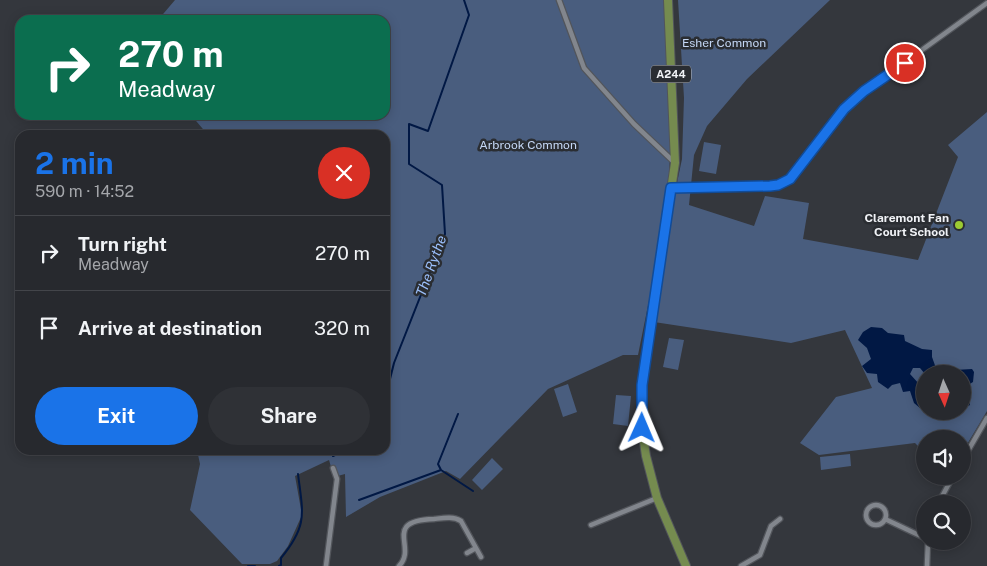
<!DOCTYPE html>
<meta charset="utf-8">
<style>
body{margin:0;font-family:"Public Sans",sans-serif;background:#2f3136;color:#f1f3f6;height:100vh;display:flex;flex-direction:column;font-size:19px;white-space:nowrap}
*{box-sizing:border-box;margin:0}
p{font-size:16px;color:#a4a6aa}
.icon{flex:none;width:28px;height:28px;fill:none;stroke:currentColor;stroke-width:2;stroke-linecap:round;stroke-linejoin:round}
.map{position:relative;flex:1;overflow:hidden}
.drawer{position:absolute;left:15px;top:130px;width:375px;height:325px;display:flex;flex-direction:column;background:#27292e;border-radius:15px;box-shadow:0 2px 12px #0003,0 0 0 1px #43454a}
.drawer>*{flex:none}
.top-card{position:absolute;left:15px;top:15px;width:375px;height:105px;border-radius:15px;box-shadow:0 2px 12px #0003,0 0 0 1px #43454a;background:#0b6e4f;color:#fff;overflow:hidden}
.needle{width:32px;rotate:177deg}
.controls{position:absolute;left:916px;top:365px;display:grid;gap:10px}
.controls a{display:grid;place-items:center;width:55px;height:55px;border-radius:50%;background:#27292e;box-shadow:0 2px 12px #0003,0 0 0 1px #43454a;font-size:25px}
.pin{position:absolute;display:grid;place-items:center;width:42px;height:42px;color:#fff;margin:-21px;border:2px solid #fff;border-radius:50%;box-shadow:0 1px 5px #0007}
.me{position:absolute;width:55px;margin:-28px;rotate:1deg;stroke-linejoin:round;filter:drop-shadow(0 0 4px #0008)}
.turn{display:flex;align-items:center;gap:18px;height:105px;padding:0 20px;font-size:22px}
.turn .icon{width:65px;height:65px;stroke-width:2.5}
.turn b{display:block;font-size:35px;line-height:42px}
.round{display:grid;place-items:center;flex:none;width:52px;height:52px;border-radius:26px;background:#2f3136}
.overview{display:flex;align-items:center;justify-content:space-between;height:85px;padding:0 20px}
h1{font-size:30px;font-weight:700;line-height:38px;color:#1a73e8}
.primary-button{display:flex;gap:10px;margin-top:auto;padding:10px 20px}
.primary-button a{flex:1;height:58px;border-radius:30px;background:#1a73e8;color:#fff;font-size:20px;font-weight:700;line-height:58px;text-align:center}
.primary-button a+a{background:#2f3136;color:#f1f3f6}
ul{padding:0;list-style:none}
li{display:flex;align-items:center;gap:15px;height:75px;padding:0 20px;border-top:1px solid #43454a}
li div{flex:1}
li b{display:block;font-size:19px}
li em{font-style:normal}
.map>svg:first-child{display:block}
.green{fill:#495d7e;fill-rule:evenodd}
.water{fill:#011844}
.lines{fill:none;stroke-linecap:round;stroke-linejoin:round}
.stream{stroke:#011844;stroke-width:2}
.minor-casing{stroke:#52555b;stroke-width:7}
.primary-casing{stroke:#52555b;stroke-width:10}
.minor{stroke:#82868d;stroke-width:4.5}
.primary{stroke:#758b4f;stroke-width:8}
.route-casing{stroke:#114b97;stroke-width:12}
.route{stroke:#1a73e8;stroke-width:9}
.poi-dot{fill:#9cca32;stroke:#2a2d32;stroke-width:2}
.labels{text-anchor:middle;dominant-baseline:central;stroke-width:5;stroke-linejoin:round;paint-order:stroke}
.shield{fill:#2a2d32;stroke:#b5b7bb;stroke-width:1}
.shield-label{font-size:11px;font-weight:bold;fill:#f0f2f6}
.park-label{font-size:12px;fill:#c4d7f5;stroke:#2a2d32}
.poi-label{font-size:12px;font-weight:bold;fill:#f0f2f6;stroke:#2a2d32;text-anchor:end}
.water-label{font-size:14px;font-style:italic;fill:#9bbffb;stroke:#2a2d32}
</style>
<div class="map">
<svg width="987" height="566" viewBox="0 0 987 566">
<rect width="100%" height="100%" fill="#34373d"/>
<path class="green" d="M 175,0 L 666,0 L 671,137 L 667,211 L 638,355 L 623,355 L 548,389 L 460,479 L 446,471 L 380,497 L 346,517 L 345,474 L 334,477 L 329,460 L 295,476 L 302,515 L 288,546 L 277,561 L 270,564 L 242,564 L 190,510 L 200,464 L 197,450 L 385,450 L 385,135 L 208,135 L 191,115 L 385,115 L 385,20 L 158,20 Z
M 678,0 L 830,0 L 747,79 L 707,126 L 694,155 L 689,205 L 754,226 L 765,196 L 809,203 L 803,239 L 918,260 L 958,157 L 948,145 L 987,112 L 987,411 L 963,451 L 962,439 L 925,439 L 925,453 L 915,443 L 819,455 L 800,443 L 836,397 L 872,388 L 845,330 L 791,343 L 654,322 L 673,202 L 682,159 L 684,98 ZM 925,374 L 962,374 L 962,411 L 925,411 Z
M 704,142 L 721,145 L 716,174 L 699,171 Z
M 669,338 L 684,340 L 678,370 L 663,367 Z
M 568,384 L 577,412 L 563,417 L 554,389 Z
M 616,395 L 631,396 L 628,426 L 613,424 Z
M 850,454 L 851,466 L 821,470 L 820,457 Z
M 492,458 L 503,469 L 482,490 L 472,480 Z"/>
<path class="water" d="M 871,327 L 882,328 L 888,333 L 904,335 L 905,341 L 922,349 L 932,350 L 932,357 L 937,371 L 972,369 L 974,372 L 973,382 L 968,385 L 970,393 L 970,405 L 963,409 L 962,374 L 925,374 L 920,368 L 913,368 L 910,374 L 920,385 L 925,386 L 925,407 L 920,408 L 914,403 L 910,391 L 903,392 L 900,383 L 892,385 L 888,389 L 878,382 L 877,374 L 867,373 L 862,366 L 871,359 L 867,348 L 858,340 L 863,332 Z"/>
<g class="lines">
<path class="stream" d="M 385,399 L 394,363 L 445,234 L 442,185 L 409,164 L 409,124 L 428,131 L 469,15 L 464,0
M 458,414 L 438,464 L 441,470 L 473,491
M 333,456 L 345,450
M 359,500 L 441,470
M 248,566 L 255,566
M 279,566 L 281,565 L 281,558 C 308,525 303,514 298,474"/>
<defs>
<path id="minor" d="M 559,0 L 584,68 L 634,124 L 675,163
M 671,188 L 770,186 L 784,183 L 796,174 L 824,134 L 854,99 L 987,3
M 962,461 L 987,418
M 938,504 L 953,476
M866 515a10 10 0 1 1 20 0a10 10 0 1 1-20 0Z
M 885,519 L 925,538
M 591,525 L 657,498
M 467,553 L 476,548
M 326,566 L 337,479 L 333,468
M 399,566 C 418,547 381,521 434,519 C 443,518 453,516 461,521 L 481,557
M 741,566 L 760,555 L 771,526 L 780,519
M 927,566 L 928,541"/>
<path id="primary" d="M 668,0 L 675,163 L 642,385 L 642,429 L 646,456 L 657,498 L 686,566"/>
</defs>
<use href="#minor" class="minor-casing"/>
<use href="#primary" class="primary-casing"/>
<use href="#minor" class="minor"/>
<use href="#primary" class="primary"/>
</g>
<g class="lines">
<defs>
<path id="route" d="M 642,428 L 642,385 L 671,188 L 770,186 L 778,185 L 790,179 L 844,109 L 864,91 L 905,63"/>
</defs>
<use href="#route" class="route-casing"/>
<use href="#route" class="route"/>
</g>
<circle class="poi-dot" cx="959" cy="225" r="5"/>
<g class="labels">
<rect class="shield" x="651" y="65.5" width="40" height="17" rx="4"/>
<g class="shield-label">
<text x="671" y="74">A244</text>
</g>
<g class="park-label">
<text x="724" y="43">Esher Common</text>
<text x="528" y="145">Arbrook Common</text>
</g>
<g class="poi-label">
<text x="949" y="218">Claremont Fan<tspan x="949" dy="14">Court School</tspan></text>
</g>
<g class="water-label">
<text transform="translate(431 266) rotate(-70)">The Rythe</text>
</g>
</g>
</svg>
<div class="controls">
<a><svg class="needle" viewBox="-14 -14 28 28"><path d="M0-13l5 13h-10z" fill="#e53935"/><path d="M0 13l5-13h-10z" fill="#a4a6aa"/></svg></a>
<a><svg class="icon" aria-label="sound" viewBox="0 0 24 24"><path d="M4 9h4l5-4v14l-5-4H4zM17 9q2 3 0 6"/></svg></a>
<a><svg class="icon" aria-label="search" viewBox="0 0 24 24"><circle cx="10" cy="10" r="6"/><path d="M15 15l6 6"/></svg></a>
</div>
<div class="pin" style="left:905px;top:63px;background:#d93025"><svg class="icon" aria-label="arrive" viewBox="0 0 24 24"><path d="M6 21V4h12l-3 4 3 4H6"/></svg></div>
<svg class="me" style="left:642px;top:428px" viewBox="-20 -20 40 40"><path d="M0-17L14 15 0 8-14 15z" fill="#1a73e8" stroke="#fff" stroke-width="4"/></svg>
<div class="top-card">
<div class="turn"><svg class="icon" aria-label="right" viewBox="0 0 24 24"><path d="M7 20v-9h11M14 6l5 5-5 5"/></svg><div><b>270 m</b>Meadway</div></div>
</div>
<section class="drawer">
<div class="overview"><div><h1>2 min</h1><p>590 m · 14:52</p></div><a class="round" style="background:#d93025;color:#fff"><svg class="icon" aria-label="close" viewBox="0 0 24 24"><path d="M6 6l12 12M18 6L6 18"/></svg></a></div>
<ul>
<li><svg class="icon" aria-label="right" viewBox="0 0 24 24"><path d="M7 20v-9h11M14 6l5 5-5 5"/></svg><div><b>Turn right</b><p>Meadway</p></div><em>270 m</em></li>
<li><svg class="icon" aria-label="arrive" viewBox="0 0 24 24"><path d="M6 21V4h12l-3 4 3 4H6"/></svg><div><b>Arrive at destination</b></div><em>320 m</em></li>
</ul>
<div class="primary-button"><a>Exit</a><a>Share</a></div>
</section>
</div>
